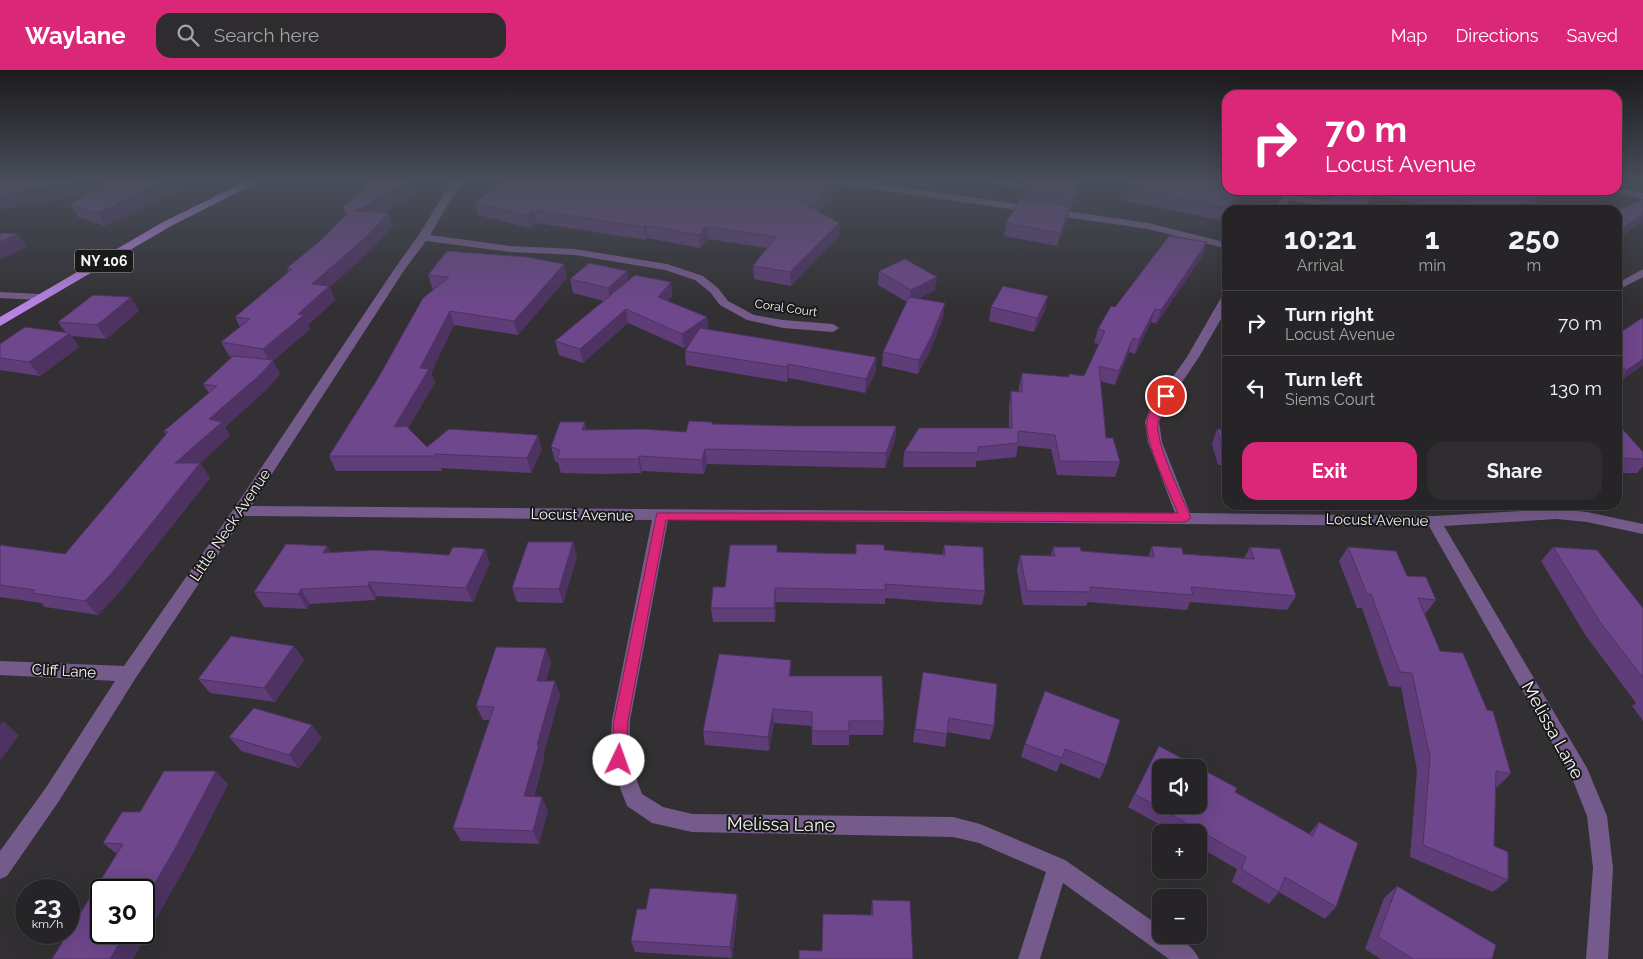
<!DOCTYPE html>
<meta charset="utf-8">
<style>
body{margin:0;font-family:Raleway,sans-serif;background:#2e2c2e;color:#f1f3f6;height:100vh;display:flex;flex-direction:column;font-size:19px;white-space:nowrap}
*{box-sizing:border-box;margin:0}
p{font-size:16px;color:#a4a4a7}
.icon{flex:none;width:28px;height:28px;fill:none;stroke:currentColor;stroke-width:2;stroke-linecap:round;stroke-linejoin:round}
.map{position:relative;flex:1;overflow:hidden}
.sheet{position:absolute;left:1222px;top:135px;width:400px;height:305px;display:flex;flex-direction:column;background:#262426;border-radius:15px;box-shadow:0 5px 20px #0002,0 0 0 1px #424143}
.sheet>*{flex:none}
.banner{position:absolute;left:1222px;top:20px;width:400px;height:105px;border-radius:15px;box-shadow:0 5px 20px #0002,0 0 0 1px #424143;background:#db2777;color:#fff;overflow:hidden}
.buttons{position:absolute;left:1152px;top:689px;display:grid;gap:10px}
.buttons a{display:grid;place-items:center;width:55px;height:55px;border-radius:10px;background:#262426;box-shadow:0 5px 20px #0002,0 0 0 1px #424143;font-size:25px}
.speed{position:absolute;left:15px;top:809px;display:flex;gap:10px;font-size:25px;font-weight:700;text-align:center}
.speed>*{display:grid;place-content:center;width:65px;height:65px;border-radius:50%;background:#262426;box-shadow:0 5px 20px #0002,0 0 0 1px #424143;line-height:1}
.speed small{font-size:12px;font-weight:400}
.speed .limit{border:2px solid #111;border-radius:8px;background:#fff;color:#111}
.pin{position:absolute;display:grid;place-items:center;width:42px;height:42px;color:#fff;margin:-21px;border:2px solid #fff;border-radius:50%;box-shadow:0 1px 5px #0007}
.me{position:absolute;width:55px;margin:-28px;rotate:3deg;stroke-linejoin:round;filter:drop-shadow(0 0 4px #0008)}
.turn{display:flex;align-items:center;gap:18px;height:105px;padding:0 20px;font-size:22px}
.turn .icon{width:65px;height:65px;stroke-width:2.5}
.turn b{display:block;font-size:35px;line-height:42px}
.eta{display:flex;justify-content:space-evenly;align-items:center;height:85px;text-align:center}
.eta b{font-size:30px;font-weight:700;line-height:35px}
.action{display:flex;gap:10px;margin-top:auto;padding:10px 20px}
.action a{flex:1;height:58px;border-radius:15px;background:#db2777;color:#fff;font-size:20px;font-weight:700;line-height:58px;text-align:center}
.action a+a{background:#2e2c2e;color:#f1f3f6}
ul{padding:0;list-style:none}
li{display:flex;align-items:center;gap:15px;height:65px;padding:0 20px;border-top:1px solid #424143}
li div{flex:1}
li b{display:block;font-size:19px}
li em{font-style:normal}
header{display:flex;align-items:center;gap:30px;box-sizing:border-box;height:70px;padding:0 25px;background:#db2777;color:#fff}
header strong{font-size:24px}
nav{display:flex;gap:28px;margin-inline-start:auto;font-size:18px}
.search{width:350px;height:45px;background:#2e2c2e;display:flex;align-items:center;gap:12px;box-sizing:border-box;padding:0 18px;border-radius:15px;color:#a4a4a7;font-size:19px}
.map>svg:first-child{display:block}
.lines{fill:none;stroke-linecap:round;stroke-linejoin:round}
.minor{fill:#755b8b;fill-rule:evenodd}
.major{fill:#b782e3;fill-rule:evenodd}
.wall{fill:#5f3d78}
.shaded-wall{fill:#4d3262}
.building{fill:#6e478c;stroke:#4d3262;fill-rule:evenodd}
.route{fill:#db2777;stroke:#8e194d}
.labels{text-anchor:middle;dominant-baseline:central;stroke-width:4;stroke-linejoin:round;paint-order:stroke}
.far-street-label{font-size:12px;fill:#f5f4f6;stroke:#19191a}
.shield{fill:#19191a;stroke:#b3b2b4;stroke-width:1}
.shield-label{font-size:14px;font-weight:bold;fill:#f5f4f6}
.street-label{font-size:15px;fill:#f5f4f6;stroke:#19191a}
.near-street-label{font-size:18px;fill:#f5f4f6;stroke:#19191a}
</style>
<header>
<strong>Waylane</strong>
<div class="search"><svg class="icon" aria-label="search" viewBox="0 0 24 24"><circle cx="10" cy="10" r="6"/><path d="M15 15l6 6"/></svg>Search here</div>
<nav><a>Map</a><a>Directions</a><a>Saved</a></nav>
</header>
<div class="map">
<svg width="1643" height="889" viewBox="0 0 1643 889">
<rect width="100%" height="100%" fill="#323033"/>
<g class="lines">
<path class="minor" d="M 452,111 L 462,111 L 430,165 L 510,176 L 575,179 L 667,194 L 703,206 L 718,218 L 728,231 L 754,245 L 783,250 L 833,254 L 839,258 L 833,262 L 783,258 L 747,250 L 720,235 L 710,222 L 695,210 L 665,200 L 575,185 L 510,182 L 426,171 L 405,199 L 251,436 L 1175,443 L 1148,372 L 1145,352 L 1150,339 L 1187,287 L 1222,226 L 1228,223 L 1228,237 L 1199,287 L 1164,339 L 1159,352 L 1162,372 L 1190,443 L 1434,446 L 1557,439 L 1587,442 L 1643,454 L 1643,464 L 1587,452 L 1557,449 L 1444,456 L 1587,698 L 1607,746 L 1613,798 L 1608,889 L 1586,889 L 1593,798 L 1587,746 L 1572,708 L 1429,456 L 668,450 L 630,650 L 629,689 L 642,724 L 663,737 L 692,744 L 953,747 L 980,754 L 1065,790 L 1161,857 L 1161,865 C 1176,865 1193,875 1199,889 L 1169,889 L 1063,813 L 1040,889 L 1018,889 L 1046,802 L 979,773 L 953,767 L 692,762 L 652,753 L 627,736 L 609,689 L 612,650 L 652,450 L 244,446 L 135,609 L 59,731 L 7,806 L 0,809 L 0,781 L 45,719 L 115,611 L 0,605 L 0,591 L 124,596 L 235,437 L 395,198 L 418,166 Z
M 834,111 L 860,111 L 1148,153 L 1228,173 L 1228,179 L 1148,159 L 839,114 Z
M 1618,118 L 1643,123 L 1643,129 L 1612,122 L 1610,120 L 1618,120 Z
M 1287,124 L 1356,137 L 1361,140 L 1340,140 L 1290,130 L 1283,140 L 1273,140 L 1284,125 Z
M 1643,199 L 1643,207 L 1618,220 L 1618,213 Z
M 0,222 L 40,224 L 46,227 L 40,230 L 0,228 Z"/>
<path class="major" d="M 247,111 L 260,111 L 171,156 L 0,256 L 0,247 L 163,152 Z"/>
</g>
<path class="wall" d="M 0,111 L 199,111 L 105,156 L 78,147 L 70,134 L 86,125 L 0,139 Z
M 505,111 L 838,111 L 838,116 L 819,142 L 839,153 L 839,166 L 791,216 L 754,209 L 753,196 L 767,178 L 708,169 L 700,178 L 647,168 L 646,170 L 537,153 L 530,158 L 478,145 L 474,133 Z
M 981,111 L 1080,111 L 1079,117 L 1071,140 L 1069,140 L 1067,149 L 1057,176 L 1004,166 L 1006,153 L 1023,130 L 1025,120 Z
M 1131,111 L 1228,120 L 1246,120 L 1232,140 L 1228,140 L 1228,147 L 1225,151 L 1126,131 Z
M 1332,120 L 1545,120 L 1545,123 L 1537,135 L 1528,140 L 1446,140 L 1371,124 L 1367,140 L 1325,140 L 1329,130 Z
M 413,125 L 381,143 L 393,156 L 372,179 L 330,217 L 335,230 L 308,255 L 310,259 L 273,291 L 280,304 L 268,318 L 225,357 L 230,366 L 200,393 L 210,408 L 122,519 L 98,545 L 45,537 L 41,533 L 0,527 L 0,475 L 65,484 L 166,365 L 164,361 L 209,323 L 203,314 L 232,287 L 229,286 L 221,272 L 240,257 L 235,247 L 288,202 L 287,198 L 320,171 L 346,145 L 343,137 Z
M 1203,185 L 1156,254 L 1151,252 L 1135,284 L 1129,282 L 1115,315 L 1100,311 L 1106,368 L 1120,392 L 1115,407 L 1057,405 L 1051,379 L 1018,376 L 1016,387 L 976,391 L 976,397 L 903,397 L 904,382 L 1009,358 L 1009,335 L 1011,321 L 1019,322 L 1019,317 L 1022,303 L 1068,307 L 1069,304 L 1084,306 L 1099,274 L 1094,273 L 1098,259 L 1115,237 Z
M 564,194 L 567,208 L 518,265 L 454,255 L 431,303 L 435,313 L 408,358 L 427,377 L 542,379 L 531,403 L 441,398 L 442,401 L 336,401 L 329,386 L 434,219 L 432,218 L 428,205 Z
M 627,201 L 628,211 L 671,212 L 672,226 L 668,231 L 707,247 L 708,259 L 876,301 L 865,323 L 789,308 L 787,312 L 686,295 L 685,281 L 689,275 L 684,278 L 628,253 L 583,293 L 559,285 L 555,271 L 604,231 L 573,223 L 570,209 Z
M 879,201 L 935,220 L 918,229 L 943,247 L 931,279 L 918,304 L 882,296 L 883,282 L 907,232 L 878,215 Z
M 131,227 L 139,241 L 106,269 L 72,266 L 79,277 L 40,306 L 0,300 L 0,274 L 66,263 L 58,252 Z
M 991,237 L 1045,240 L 1034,262 L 989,251 Z
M 1618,264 L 1643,295 L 1618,313 Z
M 712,352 L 713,354 L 794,356 L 896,356 L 895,370 L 885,398 L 707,394 L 704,404 L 642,401 L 641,403 L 604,404 L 561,403 L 558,393 L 555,391 L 551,377 L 587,360 L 686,362 Z
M 1618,354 L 1643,382 L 1643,396 L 1637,403 L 1618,403 Z
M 1217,359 L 1228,360 L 1228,396 L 1218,395 L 1212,374 Z
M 573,472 L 577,487 L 563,533 L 517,532 L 512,518 Z
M 944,475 L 985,521 L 982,535 L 885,528 L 885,534 L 776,532 L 775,552 L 713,552 L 711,538 L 725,517 L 778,482 L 855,484 L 884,480 L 943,484 Z
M 327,476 L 330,482 L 490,493 L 473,532 L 377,526 L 375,530 L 310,534 L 307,539 L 264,537 L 254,522 Z
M 1152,476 L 1183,484 L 1244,488 L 1250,477 L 1296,526 L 1287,540 L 1190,532 L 1187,540 L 1088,532 L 1086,536 L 1023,535 L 1017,500 L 1020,485 L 1051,486 L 1053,477 L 1081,481 L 1148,487 Z
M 1348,477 L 1407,506 L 1436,530 L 1425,544 L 1440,581 L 1511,704 L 1497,717 L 1496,717 L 1494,776 L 1508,810 L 1493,822 L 1410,787 L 1417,700 L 1401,617 L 1389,616 L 1362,538 L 1357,538 L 1339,491 Z
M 1553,477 L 1643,538 L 1643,651 L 1632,636 L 1636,633 L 1586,566 L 1541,491 Z
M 294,576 L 304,590 L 275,632 L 210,623 L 198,609 Z
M 551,592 L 546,611 L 555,611 L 560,625 L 543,686 L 544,689 L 534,727 L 548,740 L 539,774 L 461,771 L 453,758 L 490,650 L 483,650 L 476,636 Z
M 923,602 L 994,656 L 990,670 L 947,662 L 945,677 L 913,672 Z
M 791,606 L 884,651 L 883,665 L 849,665 L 849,675 L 812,675 L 812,656 L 774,653 L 769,681 L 705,675 L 703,661 Z
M 1045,621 L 1106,695 L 1100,709 L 1060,693 L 1057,702 L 1021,687 L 1025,674 Z
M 229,667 L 322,668 L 299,698 L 241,681 Z
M 1159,676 L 1235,722 L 1309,764 L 1319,752 L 1336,837 L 1325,849 L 1279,822 L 1269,834 L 1232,812 L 1237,799 L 1199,777 L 1199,762 L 1173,762 L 1128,737 Z
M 228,714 L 191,787 L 133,889 L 52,889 L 117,784 L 103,773 L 140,742 Z
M 1397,816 L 1492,889 L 1381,889 L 1365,879 L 1384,828 Z
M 737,824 L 738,836 L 732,888 L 635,882 L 631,871 L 646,839 Z
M 872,830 L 913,889 L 822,881 L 871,845 Z"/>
<path class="shaded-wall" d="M 84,111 L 120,111 L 124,118 L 0,139 L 0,125 Z
M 166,111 L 199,111 L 105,156 L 97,143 Z
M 409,111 L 423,111 L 413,125 L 361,154 L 356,141 Z
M 832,111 L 838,111 L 838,116 L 816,146 L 816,134 Z
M 1079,111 L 1080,111 L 1079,117 L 1071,140 L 1073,127 Z
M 1242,120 L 1246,120 L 1232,140 L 1228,140 Z
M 1545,123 L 1537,135 L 1528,140 L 1508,140 Z
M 1070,136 L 1067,149 L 1057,176 L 1060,163 Z
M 534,140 L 537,153 L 530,158 L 527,145 Z
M 388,143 L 393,156 L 372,179 L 330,217 L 335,230 L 308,255 L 310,259 L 273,291 L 280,304 L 268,318 L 225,357 L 230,366 L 200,393 L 210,408 L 122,519 L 98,545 L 85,531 L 175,393 L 209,349 L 270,293 L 263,279 L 298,244 L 312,214 Z
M 1643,144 L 1643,151 L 1618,169 L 1618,162 Z
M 839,153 L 839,166 L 791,216 L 790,202 Z
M 645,155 L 647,168 L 646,170 L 644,157 Z
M 707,156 L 708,169 L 700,178 L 699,165 Z
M 18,164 L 27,177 L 0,189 L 0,172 Z
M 1207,172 L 1203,185 L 1156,254 L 1161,240 Z
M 564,194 L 567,208 L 518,265 L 514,251 Z
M 627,201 L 629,215 L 610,232 L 608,218 Z
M 937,207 L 935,220 L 910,233 L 911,220 Z
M 671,212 L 672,226 L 660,240 L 658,227 Z
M 1048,226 L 1045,240 L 1034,262 L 1037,248 Z
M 131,227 L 139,241 L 106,269 L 97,255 Z
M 945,233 L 943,247 L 931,279 L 918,304 L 919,290 Z
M 626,239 L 628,253 L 583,293 L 580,279 Z
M 1155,239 L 1151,252 L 1135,284 L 1139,270 Z
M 450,241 L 454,255 L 431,303 L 435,313 L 400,371 L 394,357 L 420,298 Z
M 707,247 L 708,261 L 684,278 L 682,264 Z
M 70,263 L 79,277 L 40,306 L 29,292 Z
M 1133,268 L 1129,282 L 1115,315 L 1119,301 Z
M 876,287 L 876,301 L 865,323 L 866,309 Z
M 1643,289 L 1643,295 L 1618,313 L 1627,300 Z
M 788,294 L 789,308 L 787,312 L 787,297 Z
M 585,352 L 588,366 L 582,360 Z
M 896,356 L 895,370 L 885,398 L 886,383 Z
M 538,365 L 542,379 L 531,403 L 527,388 Z
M 705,379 L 707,394 L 704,404 L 702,390 Z
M 639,386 L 642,401 L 641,403 L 638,389 Z
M 573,472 L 577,487 L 563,533 L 559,519 Z
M 327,476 L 335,490 L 323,483 Z
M 485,479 L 490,493 L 473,532 L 466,518 Z
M 369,512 L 377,526 L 375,530 L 368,516 Z
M 775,518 L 776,532 L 775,552 L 774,538 Z
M 301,519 L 310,534 L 307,539 L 298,524 Z
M 294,576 L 304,590 L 275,632 L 264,618 Z
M 546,578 L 551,592 L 542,625 L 537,611 Z
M 791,590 L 791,604 L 789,620 L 789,606 Z
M 555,611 L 560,625 L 543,686 L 544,689 L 530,739 L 524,726 L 537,675 Z
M 773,639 L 774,653 L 769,681 L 768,667 Z
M 3,651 L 19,665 L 0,691 L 0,655 Z
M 312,655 L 322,668 L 299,698 L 289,685 Z
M 216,701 L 228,714 L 191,787 L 133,889 L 110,889 L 126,862 L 144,862 L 144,832 Z
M 542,727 L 548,740 L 539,774 L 533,761 Z
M 737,824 L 738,836 L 732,888 L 730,877 Z"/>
<path class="building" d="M 0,111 L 84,111 L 0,125 Z
M 108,111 L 166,111 L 97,143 L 70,134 Z
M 374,111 L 409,111 L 356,141 L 388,143 L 367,166 L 312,214 L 329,216 L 298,244 L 304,245 L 263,279 L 221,272 L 250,249 L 235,247 L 292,199 L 287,198 L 320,171 L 347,144 L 343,137 Z
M 505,111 L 832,111 L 816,134 L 800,131 L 839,153 L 790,202 L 753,196 L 776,167 L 707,156 L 699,165 L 645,155 L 644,157 L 534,140 L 527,145 L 474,133 Z
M 1030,111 L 1079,111 L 1073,127 L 1025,120 Z
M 1131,111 L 1228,111 L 1228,120 L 1242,120 L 1229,138 L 1129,118 Z
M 1349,120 L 1372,120 L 1367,140 L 1326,140 L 1331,126 L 1345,129 L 1368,128 L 1368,126 L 1362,122 Z
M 1417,120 L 1545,120 L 1545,123 L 1508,140 L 1490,140 L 1464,130 Z
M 1020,129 L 1070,136 L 1060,163 L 1006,153 Z
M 1643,130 L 1643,144 L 1618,162 L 1617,140 Z
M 0,163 L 18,164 L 0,172 Z
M 1169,166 L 1207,172 L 1161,240 L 1155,239 L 1139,270 L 1133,268 L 1119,301 L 1099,296 L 1106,368 L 1113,368 L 1120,392 L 1060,391 L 1055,365 L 1018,361 L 1018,373 L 978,377 L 978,383 L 904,382 L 919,358 L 1012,358 L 1011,321 L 1022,322 L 1022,303 L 1069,307 L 1069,304 L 1084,306 L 1105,261 L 1098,259 L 1111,236 L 1115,237 Z
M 447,181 L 527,187 L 564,194 L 514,251 L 450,241 L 420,298 L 429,299 L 394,357 L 406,356 L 427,377 L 449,359 L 538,365 L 527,388 L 434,384 L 436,386 L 329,386 L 377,310 L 423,228 L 449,207 L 428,205 Z
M 905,189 L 937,207 L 911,220 L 879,201 Z
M 589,193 L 627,201 L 608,218 L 570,209 Z
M 635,205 L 671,212 L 658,227 L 707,247 L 682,264 L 626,239 L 580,279 L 555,271 Z
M 1003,216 L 1048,226 L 1037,248 L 991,237 Z
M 93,225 L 131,227 L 97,255 L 58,252 Z
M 909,227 L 945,233 L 932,265 L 919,290 L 883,282 Z
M 1642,248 L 1643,249 L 1643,289 L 1627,300 L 1618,296 L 1618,264 Z
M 25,257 L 70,263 L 29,292 L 0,288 L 0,274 Z
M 700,258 L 876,287 L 866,309 L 788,294 L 787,297 L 685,281 Z
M 233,286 L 273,290 L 261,304 L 209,349 L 222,352 L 175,393 L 200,393 L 110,505 L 85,531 L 32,523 L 35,520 L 0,515 L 0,475 L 65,484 L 168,362 L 164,361 L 217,316 L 203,314 Z
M 689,351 L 712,352 L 712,354 L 794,356 L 896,356 L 886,383 L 705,379 L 702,390 L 639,386 L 638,389 L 557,389 L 560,380 L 551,377 L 560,352 L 585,352 L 582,360 L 643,359 L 686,362 Z
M 1618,354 L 1643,382 L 1643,389 L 1618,388 Z
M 1217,359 L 1228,360 L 1228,381 L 1224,381 Z
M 528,472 L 573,472 L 559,519 L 512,518 Z
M 286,474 L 327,476 L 323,483 L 374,480 L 449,485 L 453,477 L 485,479 L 466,518 L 369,512 L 368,516 L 301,519 L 298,524 L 254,522 Z
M 856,474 L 884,475 L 884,480 L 945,485 L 944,475 L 983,477 L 985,521 L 885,514 L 886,520 L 775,518 L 774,538 L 711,538 L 713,517 L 725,517 L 730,475 L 777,475 L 777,482 L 856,484 Z
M 1152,476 L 1182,478 L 1183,484 L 1254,489 L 1250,477 L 1280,479 L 1296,526 L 1191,517 L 1193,525 L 1090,517 L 1091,522 L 1027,521 L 1020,485 L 1055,486 L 1053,477 L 1080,477 L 1081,481 L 1154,487 Z
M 1348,477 L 1396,481 L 1407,506 L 1426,507 L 1436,530 L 1418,528 L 1440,581 L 1463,583 L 1487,640 L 1493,641 L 1511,704 L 1496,701 L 1494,776 L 1508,782 L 1508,810 L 1423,775 L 1430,687 L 1412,603 L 1400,602 L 1371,524 L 1367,524 Z
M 1553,477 L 1597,480 L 1643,538 L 1643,608 L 1600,552 Z
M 231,566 L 294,576 L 264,618 L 198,609 Z
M 496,577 L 546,578 L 537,611 L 555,611 L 537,675 L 539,675 L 524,726 L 542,727 L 533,761 L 453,758 L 494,637 L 476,636 Z
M 719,584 L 791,590 L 789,606 L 882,606 L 884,651 L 849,651 L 849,661 L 812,661 L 812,642 L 773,639 L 768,667 L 703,661 Z
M 923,602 L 997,614 L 994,656 L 949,648 L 947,664 L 915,659 Z
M 1045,621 L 1120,650 L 1106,695 L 1065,679 L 1062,688 L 1025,674 Z
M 254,638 L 312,655 L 289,685 L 229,667 Z
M 1159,676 L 1237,718 L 1235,722 L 1313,766 L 1319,752 L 1358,773 L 1336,837 L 1285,807 L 1279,822 L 1241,799 L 1246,787 L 1135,724 ZM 1161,698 L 1199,698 L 1199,735 L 1161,735 Z
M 164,701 L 216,701 L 177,775 L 144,832 L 144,820 L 101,820 L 101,862 L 126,862 L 110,889 L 52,889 L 123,774 L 103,773 L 122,742 L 140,742 Z
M 1397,816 L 1496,875 L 1492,889 L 1413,889 L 1378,867 Z
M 650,818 L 737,824 L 730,877 L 631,871 L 637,839 L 646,839 Z
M 872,830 L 910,831 L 913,889 L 799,889 L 799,880 L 822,881 L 823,844 L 873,845 Z"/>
<linearGradient id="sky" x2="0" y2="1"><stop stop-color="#1c1a1c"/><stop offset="0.47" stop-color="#494e5b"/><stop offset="1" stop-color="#494e5b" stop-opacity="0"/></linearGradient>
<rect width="1643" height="236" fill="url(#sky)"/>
<path class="route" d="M 1166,323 L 1171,326 C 1166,334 1160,342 1158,351 C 1154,371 1182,427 1191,448 L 1185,452 L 666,450 L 628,650 L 626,690 L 624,694 L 619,696 L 614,694 L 611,690 L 614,650 L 657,443 L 1178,443 C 1170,423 1144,372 1147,351 C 1149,341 1157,332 1162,324 Z"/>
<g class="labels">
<g class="far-street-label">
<text transform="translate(786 238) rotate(8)">Coral Court</text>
</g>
<rect class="shield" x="75" y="179.5" width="58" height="23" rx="4"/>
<g class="shield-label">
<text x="104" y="191">NY 106</text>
</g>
<g class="street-label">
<text transform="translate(582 445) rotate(1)">Locust Avenue</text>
<text transform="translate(1377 450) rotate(1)">Locust Avenue</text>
<text transform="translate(230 455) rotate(-56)">Little Neck Avenue</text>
<text transform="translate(64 601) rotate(3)">Cliff Lane</text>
</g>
<g class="near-street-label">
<text transform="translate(1553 660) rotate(61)">Melissa Lane</text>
<text transform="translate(781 754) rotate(1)">Melissa Lane</text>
</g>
</g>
</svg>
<div class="buttons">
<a><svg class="icon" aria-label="sound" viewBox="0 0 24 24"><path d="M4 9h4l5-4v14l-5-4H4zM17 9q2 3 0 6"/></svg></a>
<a>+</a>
<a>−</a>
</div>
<div class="speed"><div>23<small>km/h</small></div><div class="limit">30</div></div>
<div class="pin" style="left:1166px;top:326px;background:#d93025"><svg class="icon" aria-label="arrive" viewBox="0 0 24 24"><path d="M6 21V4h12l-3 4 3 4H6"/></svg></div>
<svg class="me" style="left:619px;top:690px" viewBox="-20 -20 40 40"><circle r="19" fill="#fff"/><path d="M0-13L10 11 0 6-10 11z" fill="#db2777"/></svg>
<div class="banner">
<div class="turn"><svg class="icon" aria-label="right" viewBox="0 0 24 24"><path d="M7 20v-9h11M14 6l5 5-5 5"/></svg><div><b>70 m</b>Locust Avenue</div></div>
</div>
<section class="sheet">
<div class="eta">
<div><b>10:21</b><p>Arrival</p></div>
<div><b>1</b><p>min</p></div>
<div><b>250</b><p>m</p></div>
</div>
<ul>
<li><svg class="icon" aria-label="right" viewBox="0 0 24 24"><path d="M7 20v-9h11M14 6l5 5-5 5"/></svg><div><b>Turn right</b><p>Locust Avenue</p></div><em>70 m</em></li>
<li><svg class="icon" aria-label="left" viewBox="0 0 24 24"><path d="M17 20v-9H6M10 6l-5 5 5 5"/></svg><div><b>Turn left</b><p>Siems Court</p></div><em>130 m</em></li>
</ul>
<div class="action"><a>Exit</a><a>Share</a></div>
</section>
</div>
